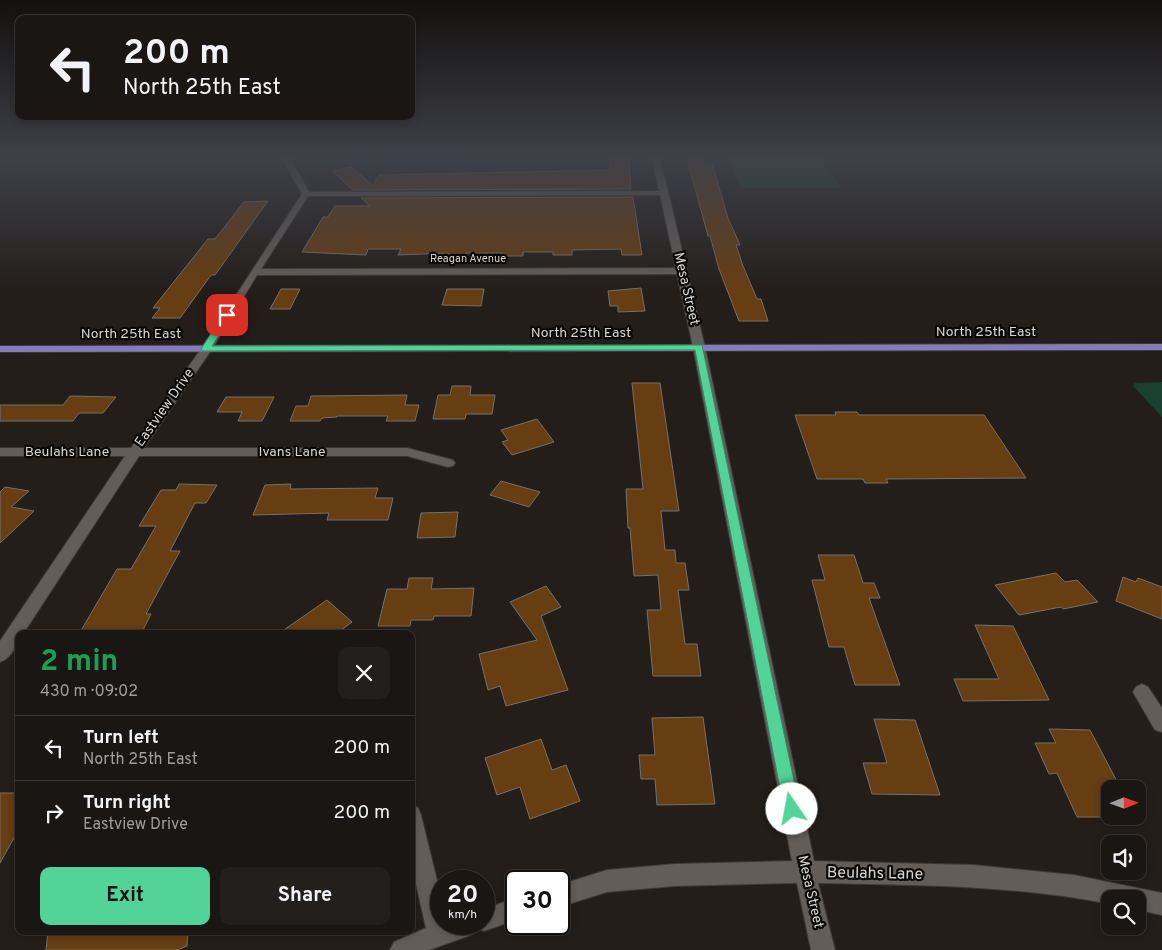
<!DOCTYPE html>
<meta charset="utf-8">
<style>
body{margin:0;font-family:Overpass,sans-serif;background:#231f1d;color:#f1f3f6;height:100vh;display:flex;flex-direction:column;font-size:19px;white-space:nowrap}
*{box-sizing:border-box;margin:0}
p{font-size:16px;color:#9f9fa0}
.icon{flex:none;width:28px;height:28px;fill:none;stroke:currentColor;stroke-width:2;stroke-linecap:round;stroke-linejoin:round}
.map{position:relative;flex:1;overflow:hidden}
.panel{position:absolute;left:15px;top:630px;width:400px;height:305px;display:flex;flex-direction:column;background:#1a1614;border-radius:10px;box-shadow:0 2px 8px #0003,0 0 0 1px #383534}
.panel>*{flex:none}
.hud{position:absolute;left:15px;top:15px;width:400px;height:105px;border-radius:10px;box-shadow:0 2px 8px #0003,0 0 0 1px #383534;background:#1a1614;color:#f1f3f6;overflow:hidden}
.needle{width:32px;rotate:89deg}
.tools{position:absolute;left:1101px;top:780px;display:grid;gap:10px}
.tools a{display:grid;place-items:center;width:45px;height:45px;border-radius:10px;background:#1a1614;box-shadow:0 2px 8px #0003,0 0 0 1px #383534;font-size:25px}
.speed{position:absolute;left:430px;top:870px;display:flex;gap:10px;font-size:25px;font-weight:700;text-align:center}
.speed>*{display:grid;place-content:center;width:65px;height:65px;border-radius:50%;background:#1a1614;box-shadow:0 2px 8px #0003,0 0 0 1px #383534;line-height:1}
.speed small{font-size:12px;font-weight:400}
.speed .limit{border:2px solid #111;border-radius:8px;background:#fff;color:#111}
.pin{position:absolute;display:grid;place-items:center;width:42px;height:42px;color:#fff;margin:-21px;border-radius:10px;box-shadow:0 2px 8px #0006}
.me{position:absolute;width:55px;margin:-28px;rotate:348deg;stroke-linejoin:round;filter:drop-shadow(0 0 4px #0008)}
.turn{display:flex;align-items:center;gap:18px;height:105px;padding:0 25px;font-size:22px}
.turn .icon{width:65px;height:65px;stroke-width:2.5}
.turn b{display:block;font-size:35px;line-height:42px}
.round{display:grid;place-items:center;flex:none;width:52px;height:52px;border-radius:10px;background:#231f1d}
.overview{display:flex;align-items:center;justify-content:space-between;height:85px;padding:0 25px}
h1{font-size:30px;font-weight:700;line-height:38px;color:#1e9e55}
.action{display:flex;gap:10px;margin-top:auto;padding:10px 25px}
.action a{flex:1;height:58px;border-radius:10px;background:#52d397;color:#111;font-size:20px;font-weight:700;line-height:58px;text-align:center}
.action a+a{background:#231f1d;color:#f1f3f6}
ul{padding:0;list-style:none}
li{display:flex;align-items:center;gap:15px;height:65px;padding:0 25px;border-top:1px solid #383534}
li div{flex:1}
li b{display:block;font-size:19px}
li em{font-style:normal}
.map>svg:first-child{display:block}
.green{fill:#194030}
.building{fill:#673d12;stroke:#76706b}
.lines{fill:none;stroke-linecap:round;stroke-linejoin:round}
.minor-casing{stroke:#3d3937;stroke-width:2}
.primary-casing{stroke:#3d3937;stroke-width:2}
.minor{fill:#635d59;fill-rule:evenodd}
.primary{fill:#857cbb;fill-rule:evenodd}
.route{fill:#52d397;stroke:#358962}
.labels{text-anchor:middle;dominant-baseline:central;stroke-width:4.5;stroke-linejoin:round;paint-order:stroke}
.far-street-label{font-size:11px;fill:#d8d5d2;stroke:#0b0907}
.street-label{font-size:14px;fill:#d8d5d2;stroke:#0b0907}
.near-street-label{font-size:16px;fill:#d8d5d2;stroke:#0b0907}
</style>
<div class="map">
<svg width="1162" height="950" viewBox="0 0 1162 950">
<rect width="100%" height="100%" fill="#231e1a"/>
<path class="green" d="M 727,158 L 821,158 L 841,188 L 741,188 Z
M 1162,382 L 1162,417 L 1133,386 L 1135,383 Z"/>
<path class="building" d="M 609,158 L 629,158 L 631,189 L 353,190 L 332,171 L 352,167 L 373,186 L 379,175 L 610,170 Z
M 687,159 L 703,159 L 704,164 L 712,164 L 728,218 L 740,245 L 736,245 L 743,266 L 757,299 L 761,299 L 768,321 L 739,321 L 719,269 L 710,236 L 708,236 Z
M 633,197 L 642,255 L 622,255 L 621,249 L 572,250 L 572,255 L 553,255 L 553,252 L 523,252 L 523,256 L 503,256 L 503,253 L 466,253 L 465,256 L 449,256 L 449,253 L 398,255 L 401,249 L 368,249 L 366,255 L 302,252 L 323,217 L 328,217 L 335,206 L 370,206 L 361,198 Z
M 268,201 L 215,275 L 211,275 L 180,318 L 152,318 L 160,308 L 153,308 L 208,239 L 215,239 L 244,202 Z
M 641,288 L 645,311 L 618,312 L 618,306 L 610,306 L 608,291 Z
M 281,289 L 300,289 L 290,309 L 270,309 Z
M 447,289 L 484,289 L 481,306 L 442,305 Z
M 632,383 L 660,383 L 679,511 L 661,511 L 665,550 L 675,550 L 676,563 L 685,563 L 689,590 L 678,590 L 685,644 L 697,644 L 701,676 L 653,676 L 647,610 L 661,610 L 658,575 L 634,576 L 630,528 L 628,528 L 626,489 L 643,489 Z
M 452,386 L 471,386 L 470,395 L 495,395 L 492,414 L 466,414 L 465,419 L 433,419 L 438,395 L 450,395 Z
M 407,395 L 405,405 L 419,405 L 415,421 L 386,421 L 388,416 L 337,416 L 337,417 L 322,418 L 320,421 L 290,421 L 296,406 L 308,406 L 311,396 Z
M 70,396 L 116,397 L 103,413 L 79,413 L 73,421 L 0,421 L 0,405 L 63,405 Z
M 226,397 L 274,397 L 262,421 L 238,421 L 242,412 L 217,412 Z
M 835,412 L 857,412 L 859,415 L 984,415 L 1026,478 L 886,479 L 888,483 L 865,483 L 863,479 L 817,479 L 795,415 L 836,415 Z
M 537,419 L 554,442 L 512,455 L 502,442 L 508,440 L 501,430 Z
M 501,481 L 540,492 L 529,507 L 490,495 Z
M 179,484 L 217,485 L 206,503 L 195,503 L 170,551 L 180,551 L 146,614 L 151,614 L 141,634 L 79,634 L 117,569 L 131,569 L 156,526 L 139,526 L 161,490 L 176,490 Z
M 291,484 L 290,489 L 378,488 L 375,498 L 393,498 L 388,520 L 327,520 L 329,513 L 253,515 L 265,485 Z
M 5,487 L 29,491 L 11,507 L 34,511 L 0,543 L 0,492 Z
M 458,512 L 455,537 L 417,538 L 421,513 Z
M 818,555 L 854,555 L 863,583 L 874,583 L 880,598 L 869,598 L 900,685 L 855,685 L 844,647 L 829,647 L 812,580 L 825,580 Z
M 1056,573 L 1065,582 L 1077,580 L 1098,602 L 1063,609 L 1061,607 L 1019,615 L 995,585 Z
M 1123,577 L 1136,582 L 1138,578 L 1162,587 L 1162,619 L 1116,601 Z
M 409,578 L 433,578 L 431,589 L 474,588 L 471,616 L 434,616 L 433,620 L 411,620 L 410,626 L 378,626 L 387,589 L 407,589 Z
M 546,586 L 561,607 L 541,616 L 568,690 L 506,706 L 500,686 L 488,690 L 479,654 L 537,640 L 510,602 Z
M 327,600 L 352,622 L 336,634 L 278,634 Z
M 975,625 L 1013,626 L 1049,700 L 963,701 L 954,679 L 999,679 Z
M 703,717 L 715,804 L 657,805 L 655,779 L 641,779 L 639,755 L 655,755 L 652,718 Z
M 874,719 L 915,720 L 940,795 L 872,794 L 863,763 L 887,763 Z
M 1049,729 L 1090,730 L 1121,789 L 1110,789 L 1110,816 L 1136,817 L 1077,817 L 1057,773 L 1049,774 L 1035,743 L 1056,743 Z
M 541,739 L 552,770 L 566,765 L 580,801 L 530,819 L 520,787 L 497,795 L 485,758 Z
M 0,793 L 19,793 L 19,829 L 0,863 Z
M 48,931 L 188,931 L 187,946 L 177,950 L 46,950 Z"/>
<g class="lines">
<defs>
<path id="minor" d="M 282,158 L 290,158 L 309,192 L 659,191 L 652,158 L 660,158 L 705,347 L 814,861 L 974,865 L 1074,875 L 1162,893 L 1162,915 L 1138,910 L 1138,899 L 1110,899 L 1110,904 C 1014,885 916,885 818,883 L 835,950 L 811,950 L 797,883 L 675,886 L 607,892 L 559,907 L 559,885 L 607,870 L 675,864 L 792,861 L 693,347 L 677,274 L 257,275 L 212,349 L 144,448 L 407,448 L 453,460 L 455,463 L 453,466 L 448,467 L 407,456 L 139,456 L 23,634 L 19,634 C 19,644 10,659 0,662 L 0,641 L 125,456 L 0,456 L 0,448 L 131,448 L 201,349 L 302,194 ZM 660,195 L 676,268 L 261,269 L 308,196 Z
M 1142,684 L 1148,687 L 1162,708 L 1162,732 L 1155,730 L 1133,692 L 1136,687 Z
M 411,805 L 418,808 L 421,815 L 441,897 L 441,924 L 484,924 L 484,909 L 516,898 L 516,920 L 484,931 L 480,930 L 471,935 L 429,950 L 390,950 L 394,942 L 426,928 L 411,862 Z"/>
<path id="primary" d="M 1162,344 L 1162,350 L 0,352 L 0,346 Z"/>
</defs>
<use href="#minor" class="minor-casing"/>
<use href="#primary" class="primary-casing"/>
<use href="#minor" class="minor"/>
<use href="#primary" class="primary"/>
</g>
<linearGradient id="sky" x2="0" y2="1"><stop stop-color="#13100e"/><stop offset="0.54" stop-color="#3f4149"/><stop offset="1" stop-color="#3f4149" stop-opacity="0"/></linearGradient>
<rect width="1162" height="291" fill="url(#sky)"/>
<path class="route" d="M 227,312 L 232,315 L 212,346 L 702,345 L 800,809 L 798,815 L 792,817 L 786,815 L 784,809 L 695,350 L 203,351 L 201,349 L 223,315 Z"/>
<g class="labels">
<g class="far-street-label">
<text x="468" y="259">Reagan Avenue</text>
</g>
<g class="street-label">
<text transform="translate(686 289) rotate(77)">Mesa Street</text>
<text x="986" y="332">North 25th East</text>
<text x="581" y="333">North 25th East</text>
<text x="131" y="334">North 25th East</text>
<text transform="translate(165 408) rotate(-55)">Eastview Drive</text>
<text x="67" y="452">Beulahs Lane</text>
<text x="292" y="452">Ivans Lane</text>
<text transform="translate(810 892) rotate(77)">Mesa Street</text>
</g>
<g class="near-street-label">
<text transform="translate(875 874) rotate(1)">Beulahs Lane</text>
</g>
</g>
</svg>
<div class="tools">
<a><svg class="needle" viewBox="-14 -14 28 28"><path d="M0-13l5 13h-10z" fill="#e53935"/><path d="M0 13l5-13h-10z" fill="#9f9fa0"/></svg></a>
<a><svg class="icon" aria-label="sound" viewBox="0 0 24 24"><path d="M4 9h4l5-4v14l-5-4H4zM17 9q2 3 0 6"/></svg></a>
<a><svg class="icon" aria-label="search" viewBox="0 0 24 24"><circle cx="10" cy="10" r="6"/><path d="M15 15l6 6"/></svg></a>
</div>
<div class="speed"><div>20<small>km/h</small></div><div class="limit">30</div></div>
<div class="pin" style="left:227px;top:315px;background:#d93025"><svg class="icon" aria-label="arrive" viewBox="0 0 24 24"><path d="M6 21V4h12l-3 4 3 4H6"/></svg></div>
<svg class="me" style="left:792px;top:809px" viewBox="-20 -20 40 40"><circle r="19" fill="#fff"/><path d="M0-13L10 11 0 6-10 11z" fill="#52d397"/></svg>
<div class="hud">
<div class="turn"><svg class="icon" aria-label="left" viewBox="0 0 24 24"><path d="M17 20v-9H6M10 6l-5 5 5 5"/></svg><div><b>200 m</b>North 25th East</div></div>
</div>
<section class="panel">
<div class="overview"><div><h1>2 min</h1><p>430 m · 09:02</p></div><a class="round"><svg class="icon" aria-label="close" viewBox="0 0 24 24"><path d="M6 6l12 12M18 6L6 18"/></svg></a></div>
<ul>
<li><svg class="icon" aria-label="left" viewBox="0 0 24 24"><path d="M17 20v-9H6M10 6l-5 5 5 5"/></svg><div><b>Turn left</b><p>North 25th East</p></div><em>200 m</em></li>
<li><svg class="icon" aria-label="right" viewBox="0 0 24 24"><path d="M7 20v-9h11M14 6l5 5-5 5"/></svg><div><b>Turn right</b><p>Eastview Drive</p></div><em>200 m</em></li>
</ul>
<div class="action"><a>Exit</a><a>Share</a></div>
</section>
</div>
